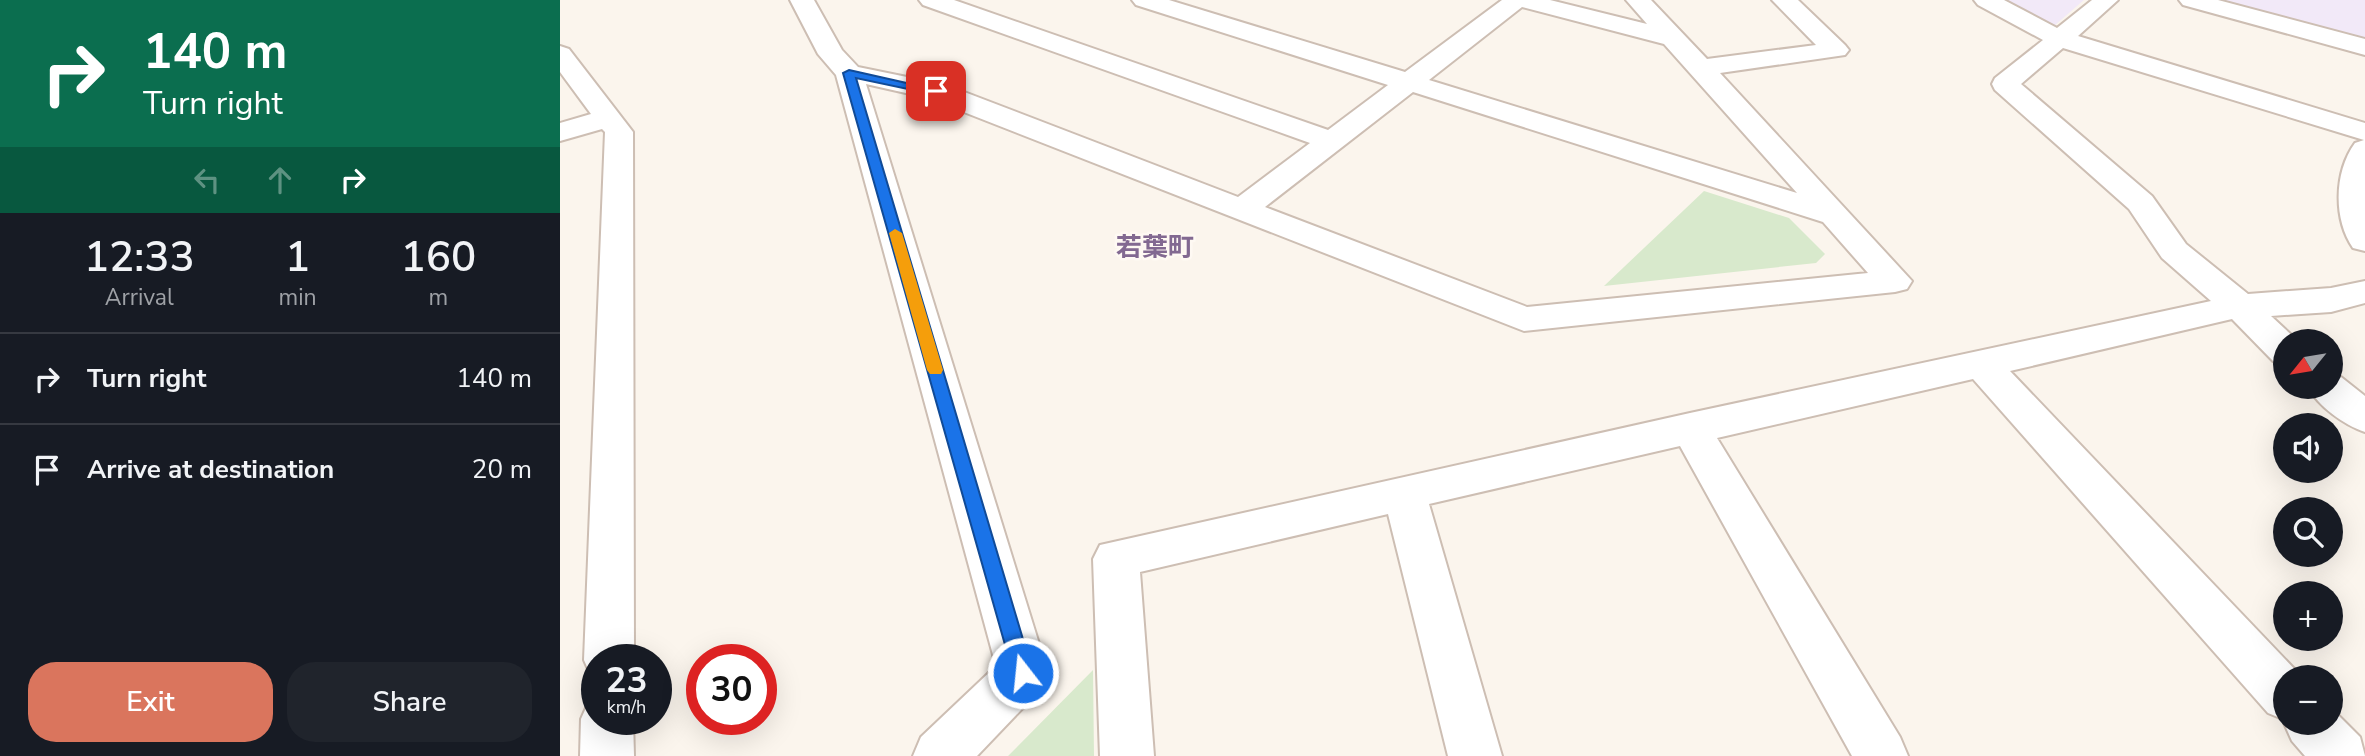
<!DOCTYPE html>
<meta charset="utf-8">
<style>
body{margin:0;font-family:"Nunito Sans","Noto Sans JP",sans-serif;background:#20242c;color:#f1f3f6;height:100vh;display:flex;flex-direction:column;font-size:26px;white-space:nowrap}
*{box-sizing:border-box;margin:0}
p{font-size:23px;color:#9ea1a6}
.icon{flex:none;width:38px;height:38px;fill:none;stroke:currentColor;stroke-width:2;stroke-linecap:round;stroke-linejoin:round}
.map{position:relative;flex:1;overflow:hidden}
.side{display:flex;flex-direction:column;background:#171b24;width:560px}
.side>*{flex:none}
.banner{background:#0b6e4f;color:#fff;overflow:hidden}
.needle{width:46px;rotate:240deg}
.buttons{position:absolute;left:1713px;top:329px;display:grid;gap:14px}
.buttons a{display:grid;place-items:center;width:70px;height:70px;border-radius:50%;background:#171b24;box-shadow:0 7px 28px #0002;font-size:35px}
.speed{position:absolute;left:21px;top:644px;display:flex;gap:14px;font-size:35px;font-weight:700;text-align:center}
.speed>*{display:grid;place-content:center;width:91px;height:91px;border-radius:50%;background:#171b24;box-shadow:0 7px 28px #0002;line-height:1}
.speed small{font-size:18px;font-weight:400}
.speed .limit{border:10px solid #d22;background:#fff;color:#111}
.pin{position:absolute;display:grid;place-items:center;width:60px;height:60px;color:#fff;margin:-30px;border-radius:14px;box-shadow:0 4px 10px #0006}
.me{position:absolute;width:77px;margin:-38px;rotate:344deg;stroke-linejoin:round;filter:drop-shadow(0 0 5px #0008)}
.turn{display:flex;align-items:center;gap:24px;height:147px;padding:0 28px;font-size:32px}
.turn .icon{width:91px;height:91px;stroke-width:2.5}
.turn b{display:block;font-size:49px;line-height:60px}
.lanes{display:flex;align-items:center;height:66px;padding:0 28px;background:#0003;justify-content:center;gap:35px;direction:ltr}
.lanes .off{opacity:.35}
.eta{display:flex;justify-content:space-evenly;align-items:center;height:119px;text-align:center}
.eta b{font-size:42px;font-weight:600;line-height:49px}
.cta{display:flex;gap:14px;margin-top:auto;padding:14px 28px}
.cta a{flex:1;height:80px;border-radius:28px;background:#da755d;color:#fff;font-size:28px;font-weight:600;line-height:80px;text-align:center}
.cta a+a{background:#20242c;color:#f1f3f6}
ul{padding:0;list-style:none}
li{display:flex;align-items:center;gap:21px;height:91px;padding:0 28px;border-top:2px solid #363941}
li div{flex:1}
li b{display:block;font-size:26px}
li em{font-style:normal}
main{display:flex;flex:1;min-height:0}
.map>svg:first-child{display:block}
.education{fill:#f2e9f8}
.green{fill:#d8e9cc}
.lines{fill:none;stroke-linecap:round;stroke-linejoin:round}
.minor-casing{stroke:#cdbeb3;stroke-width:4}
.minor{fill:#fff;fill-rule:evenodd}
.route{fill:#1a73e8;stroke:#114b97;stroke-width:2}
.slow{fill:#f59e0b}
.labels{text-anchor:middle;dominant-baseline:central;stroke-width:5;stroke-linejoin:round;paint-order:stroke}
.quarter-label{font-size:26px;font-weight:bold;fill:#826991;stroke:#fef9f3}
</style>
<main>
<section class="side">
<div class="banner">
<div class="turn"><svg class="icon" aria-label="right" viewBox="0 0 24 24"><path d="M7 20v-9h11M14 6l5 5-5 5"/></svg><div><b>140 m</b>Turn right</div></div>
<div class="lanes"><svg class="icon off" aria-label="left" viewBox="0 0 24 24"><path d="M17 20v-9H6M10 6l-5 5 5 5"/></svg><svg class="icon off" aria-label="ahead" viewBox="0 0 24 24"><path d="M12 20V5M6 11l6-6 6 6"/></svg><svg class="icon" aria-label="right" viewBox="0 0 24 24"><path d="M7 20v-9h11M14 6l5 5-5 5"/></svg></div>
</div>
<div class="eta">
<div><b>12:33</b><p>Arrival</p></div>
<div><b>1</b><p>min</p></div>
<div><b>160</b><p>m</p></div>
</div>
<ul>
<li><svg class="icon" aria-label="right" viewBox="0 0 24 24"><path d="M7 20v-9h11M14 6l5 5-5 5"/></svg><div><b>Turn right</b></div><em>140 m</em></li>
<li><svg class="icon" aria-label="arrive" viewBox="0 0 24 24"><path d="M6 21V4h12l-3 4 3 4H6"/></svg><div><b>Arrive at destination</b></div><em>20 m</em></li>
</ul>
<div class="cta"><a>Exit</a><a>Share</a></div>
</section>
<div class="map">
<svg width="1805" height="756" viewBox="0 0 1805 756">
<rect width="100%" height="100%" fill="#fbf5ed"/>
<path class="education" d="M 1437,0 L 1524,0 L 1494,26 Z
M 1653,0 L 1805,0 L 1805,39 L 1791,38 Z"/>
<path class="green" d="M 1144,191 L 1229,218 L 1265,254 L 1256,263 L 1044,286 Z
M 533,670 L 534,756 L 448,756 Z"/>
<g class="lines">
<defs>
<path id="minor" d="M 230,0 L 254,0 L 282,50 L 298,67 L 386,85 L 678,197 L 750,143 L 363,5 L 359,0 L 394,0 L 768,130 L 828,85 L 576,5 L 572,0 L 609,0 L 845,72 L 942,0 L 990,0 L 1087,24 L 1066,0 L 1091,0 L 1147,59 L 1256,45 L 1212,0 L 1238,0 L 1285,45 L 1289,50 L 1285,55 L 1160,73 L 1352,281 L 1347,289 L 1335,292 L 964,331 L 368,98 L 306,84 L 488,673 L 481,689 L 417,756 L 353,756 L 361,737 L 436,666 L 276,75 L 258,54 ZM 962,7 L 1104,44 L 1237,193 L 869,80 ZM 853,92 L 1263,222 L 1308,273 L 967,307 L 705,207 Z
M 1414,0 L 1444,0 L 1497,28 L 1532,0 L 1558,0 L 1518,36 L 1805,123 L 1805,251 L 1793,248 C 1773,219 1774,172 1795,143 L 1804,140 L 1503,48 L 1461,84 L 1592,196 L 1626,244 L 1688,294 L 1771,288 L 1805,281 L 1805,303 L 1771,312 L 1711,316 L 1738,341 L 1726,341 L 1726,365 L 1713,361 L 1672,319 L 1450,371 L 1742,677 L 1726,677 L 1726,723 L 1771,723 L 1771,708 L 1800,737 L 1805,756 L 1745,756 L 1732,741 L 1724,723 L 1725,720 L 1708,713 L 1413,379 L 1157,438 L 1340,737 L 1348,756 L 1292,756 L 1120,446 L 869,504 L 942,756 L 888,756 L 828,514 L 580,572 L 594,756 L 540,756 L 533,559 L 540,545 L 1130,413 L 1651,301 L 1602,258 L 1569,209 L 1435,90 L 1432,84 L 1435,78 L 1483,40 L 1418,5 Z
M 1619,0 L 1658,0 L 1805,39 L 1805,55 L 1623,5 Z
M 0,46 L 9,49 L 73,132 L 74,660 L 37,660 L 37,678 L 31,676 L 24,660 L 45,132 L 42,129 L 0,141 L 0,123 L 31,114 L 0,72 Z
M 1771,374 L 1781,377 L 1805,396 L 1805,432 C 1784,425 1758,406 1748,387 L 1771,387 Z
M 37,698 L 37,719 L 73,719 L 74,756 L 20,756 L 21,719 L 29,701 Z"/>
</defs>
<use href="#minor" class="minor-casing"/>
<use href="#minor" class="minor"/>
</g>
<path class="route" d="M 289,70 L 382,91 L 376,95 L 296,78 L 473,673 L 470,679 L 463,682 L 456,679 L 453,673 L 283,73 Z"/>
<path class="slow" d="M 335,229 L 342,233 L 383,370 L 381,374 L 370,374 L 367,370 L 329,233 Z"/>
<g class="labels">
<g class="quarter-label">
<text x="595" y="247">若葉町</text>
</g>
</g>
</svg>
<div class="buttons">
<a><svg class="needle" viewBox="-14 -14 28 28"><path d="M0-13l5 13h-10z" fill="#e53935"/><path d="M0 13l5-13h-10z" fill="#9ea1a6"/></svg></a>
<a><svg class="icon" aria-label="sound" viewBox="0 0 24 24"><path d="M4 9h4l5-4v14l-5-4H4zM17 9q2 3 0 6"/></svg></a>
<a><svg class="icon" aria-label="search" viewBox="0 0 24 24"><circle cx="10" cy="10" r="6"/><path d="M15 15l6 6"/></svg></a>
<a>+</a>
<a>−</a>
</div>
<div class="speed"><div>23<small>km/h</small></div><div class="limit">30</div></div>
<div class="pin" style="left:376px;top:91px;background:#d93025"><svg class="icon" aria-label="arrive" viewBox="0 0 24 24"><path d="M6 21V4h12l-3 4 3 4H6"/></svg></div>
<svg class="me" style="left:463px;top:673px" viewBox="-20 -20 40 40"><circle r="17" fill="#1a73e8" stroke="#fff" stroke-width="3"/><path d="M0-11L8 9 0 5-8 9z" fill="#fff"/></svg>
</div>
</main>
